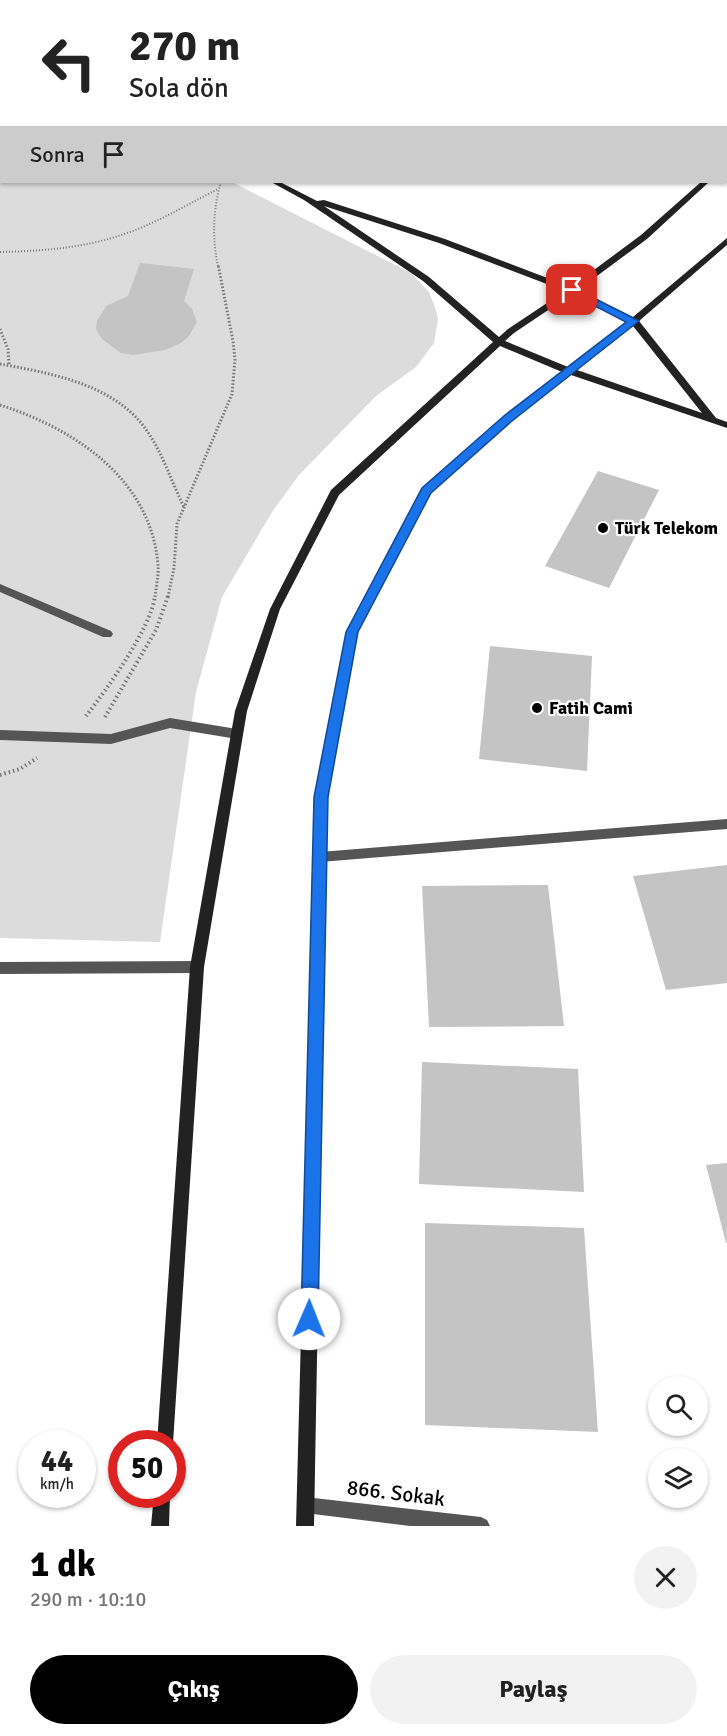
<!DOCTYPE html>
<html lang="tr">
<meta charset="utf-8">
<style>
body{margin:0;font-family:Signika,sans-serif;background:#f2f2f2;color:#222;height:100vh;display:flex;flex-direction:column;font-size:22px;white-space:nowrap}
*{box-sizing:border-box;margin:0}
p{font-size:20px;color:#767676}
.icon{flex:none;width:33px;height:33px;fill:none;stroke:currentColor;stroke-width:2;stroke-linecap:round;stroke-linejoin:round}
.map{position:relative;height:1526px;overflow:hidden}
.drawer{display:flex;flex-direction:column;background:#fff;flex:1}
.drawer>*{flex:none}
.hud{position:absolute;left:0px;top:0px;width:728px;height:183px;box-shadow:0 2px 4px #0004;background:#fff;color:#222;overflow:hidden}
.controls{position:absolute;left:648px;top:1376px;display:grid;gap:12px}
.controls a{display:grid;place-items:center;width:60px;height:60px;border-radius:50%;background:#fff;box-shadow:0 2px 4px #0004;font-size:30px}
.speed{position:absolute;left:18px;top:1430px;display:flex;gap:12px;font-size:30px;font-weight:700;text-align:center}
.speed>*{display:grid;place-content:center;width:78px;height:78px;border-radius:50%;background:#fff;box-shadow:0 2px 4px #0004;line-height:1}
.speed small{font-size:15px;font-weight:400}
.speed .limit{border:9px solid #d22;background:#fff;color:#111}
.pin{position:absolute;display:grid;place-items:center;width:51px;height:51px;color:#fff;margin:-26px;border-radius:12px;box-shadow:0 3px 9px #0006}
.me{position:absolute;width:66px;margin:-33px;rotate:1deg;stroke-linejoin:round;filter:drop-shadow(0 0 4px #0008)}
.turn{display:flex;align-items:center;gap:21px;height:126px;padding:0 30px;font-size:27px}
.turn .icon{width:78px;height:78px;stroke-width:2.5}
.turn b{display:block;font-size:42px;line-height:51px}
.then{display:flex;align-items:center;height:57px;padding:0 30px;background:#0003;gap:12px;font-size:22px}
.round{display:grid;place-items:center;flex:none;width:63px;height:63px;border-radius:32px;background:#f2f2f2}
.headline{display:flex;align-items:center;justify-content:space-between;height:102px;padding:0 30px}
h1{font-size:36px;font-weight:700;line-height:45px;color:#000}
.action{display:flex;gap:12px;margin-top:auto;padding:12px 30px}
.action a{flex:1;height:69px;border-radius:36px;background:#000;color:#fff;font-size:24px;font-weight:700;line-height:69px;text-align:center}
.action a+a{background:#f2f2f2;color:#222}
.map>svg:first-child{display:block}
.green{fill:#dcdcdc}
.building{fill:#c4c4c4}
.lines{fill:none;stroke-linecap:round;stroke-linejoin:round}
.path-far2{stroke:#777;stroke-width:2;stroke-dasharray:1 2;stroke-linecap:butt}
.path-far1{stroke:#777;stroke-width:3;stroke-dasharray:1.5 2;stroke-linecap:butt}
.path{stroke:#777;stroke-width:4;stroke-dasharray:1.5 3;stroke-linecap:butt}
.lane{fill:#555;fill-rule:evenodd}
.street{fill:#555;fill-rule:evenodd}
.secondary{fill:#222;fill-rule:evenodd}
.route{fill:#1a73e8;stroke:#114b97;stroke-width:1.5}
.poi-dot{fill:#000;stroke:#fff;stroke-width:2}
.labels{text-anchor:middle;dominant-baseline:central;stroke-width:4.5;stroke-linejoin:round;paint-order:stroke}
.poi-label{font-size:18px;font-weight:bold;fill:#000;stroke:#fff;text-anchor:start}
.near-street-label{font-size:21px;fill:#000;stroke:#fff}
</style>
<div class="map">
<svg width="727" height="1526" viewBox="0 0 727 1526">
<rect width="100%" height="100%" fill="#fff"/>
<path class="green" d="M 0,148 L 2,182 L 232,182 L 411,273 L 429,292 L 435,307 L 438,319 L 434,343 L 416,367 L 376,396 L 299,475 L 272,512 L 222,597 L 196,692 L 160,942 L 0,938 Z"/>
<path class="building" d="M 140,263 L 194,269 L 184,301 L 192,309 L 197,322 L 189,336 L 181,343 L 165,350 L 133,355 L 121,353 L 102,339 L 96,329 L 97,321 L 106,306 L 128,296 Z
M 598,471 L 659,490 L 609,588 L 545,566 Z
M 490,646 L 592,656 L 587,771 L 479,759 Z
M 727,865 L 727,983 L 666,990 L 633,876 Z
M 548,885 L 564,1026 L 429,1027 L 422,886 Z
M 422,1062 L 578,1069 L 584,1192 L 419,1184 Z
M 727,1163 L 727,1243 L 726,1243 L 706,1165 Z
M 425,1223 L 584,1228 L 598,1432 L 425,1425 Z"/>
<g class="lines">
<path class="path-far2" d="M 0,252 C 43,251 86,248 127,233 C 159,222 188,204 218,189
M 218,266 C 212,239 213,208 221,182"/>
<path class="path-far1" d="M 0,329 L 8,349 L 9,365
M 0,364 C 50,373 113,384 145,428 C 162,451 171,481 184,507
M 0,405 C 75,429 151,479 158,565 C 159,575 156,587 155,597
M 168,597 L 174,568 L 177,524 L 232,394 L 235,360 L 233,341 L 218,264"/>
<path class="path" d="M 86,716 C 107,689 151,628 155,596
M 105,717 L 156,630 L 168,596
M 0,775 L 20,769 L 37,758"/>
<path class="lane" d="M 0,584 L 111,631 L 113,634 L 111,637 L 103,637 L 0,592 Z
M 170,718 L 237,729 L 241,731 L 243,734 L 241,737 L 237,739 L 170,728 L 111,744 L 0,740 L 0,730 L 111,734 Z"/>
<path class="street" d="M 426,0 L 434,0 L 435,2 L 427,2 Z
M 0,129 L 2,129 L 2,133 L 0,133 Z
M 727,819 L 727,829 L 320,862 L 316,861 L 314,857 L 316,853 L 320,852 Z
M 197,961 L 202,963 L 204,967 L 202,971 L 197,973 L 0,974 L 0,962 Z
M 305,1497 L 481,1517 L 487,1520 L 490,1526 L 410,1526 L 305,1513 L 299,1511 L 297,1505 L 299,1499 Z"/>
<path class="secondary" d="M 0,43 L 2,43 L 2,47 L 0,47 Z
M 271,182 L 280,182 L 317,201 L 324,200 L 445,239 L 571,287 L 641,235 L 701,182 L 709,182 L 647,239 L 578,290 L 633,317 L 727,238 L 727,245 L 639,321 L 716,418 L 727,422 L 727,428 L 571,375 L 512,420 L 430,493 L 358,632 L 327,797 L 314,1526 L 296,1526 L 315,797 L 346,632 L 422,488 L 506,416 L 562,372 L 500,346 L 339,495 L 280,609 L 247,711 L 204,967 L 173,1443 L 172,1445 L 172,1443 L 157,1443 L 190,967 L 235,711 L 270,609 L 331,490 L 493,342 L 423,281 L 304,200 ZM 324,206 L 439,243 L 565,291 L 508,329 L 499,337 L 429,277 ZM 572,294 L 628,321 L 568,367 L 505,341 L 514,333 ZM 633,326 L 702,413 L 577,370 Z
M 154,1494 L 170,1494 L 169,1526 L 151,1526 Z"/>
</g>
<path class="route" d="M 572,287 L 639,321 L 512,421 L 431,493 L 358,632 L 328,797 L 318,1319 L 316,1326 L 309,1328 L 303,1326 L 301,1319 L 314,797 L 346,632 L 422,488 L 505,415 L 626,322 L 568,292 L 567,290 Z"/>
<g class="poi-dot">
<circle cx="603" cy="528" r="6"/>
<circle cx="537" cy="708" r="6"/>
</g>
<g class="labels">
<g class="poi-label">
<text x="615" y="528">Türk Telekom</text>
<text x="549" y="708">Fatih Cami</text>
</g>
<g class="near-street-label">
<text transform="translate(396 1493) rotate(7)">866. Sokak</text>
</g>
</g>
</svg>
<div class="controls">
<a><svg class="icon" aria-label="search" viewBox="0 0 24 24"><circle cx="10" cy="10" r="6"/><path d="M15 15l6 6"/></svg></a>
<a><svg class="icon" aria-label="layers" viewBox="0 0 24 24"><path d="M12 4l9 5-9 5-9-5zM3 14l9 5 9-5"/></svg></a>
</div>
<div class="speed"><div>44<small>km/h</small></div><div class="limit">50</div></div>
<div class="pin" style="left:572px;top:290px;background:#d93025"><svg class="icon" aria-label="arrive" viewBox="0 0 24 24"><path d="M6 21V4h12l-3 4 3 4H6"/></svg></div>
<svg class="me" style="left:309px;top:1319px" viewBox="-20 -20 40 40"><circle r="19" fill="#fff"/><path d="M0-13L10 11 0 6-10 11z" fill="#1a73e8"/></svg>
<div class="hud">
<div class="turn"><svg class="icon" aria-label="left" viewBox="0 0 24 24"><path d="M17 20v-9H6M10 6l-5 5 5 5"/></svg><div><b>270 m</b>Sola dön</div></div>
<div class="then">Sonra<svg class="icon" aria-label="arrive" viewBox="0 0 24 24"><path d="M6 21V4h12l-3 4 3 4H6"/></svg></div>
</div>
</div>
<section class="drawer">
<div class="headline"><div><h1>1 dk</h1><p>290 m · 10:10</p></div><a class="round"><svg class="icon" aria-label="close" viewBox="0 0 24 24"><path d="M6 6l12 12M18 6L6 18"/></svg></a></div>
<div class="action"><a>Çıkış</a><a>Paylaş</a></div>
</section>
